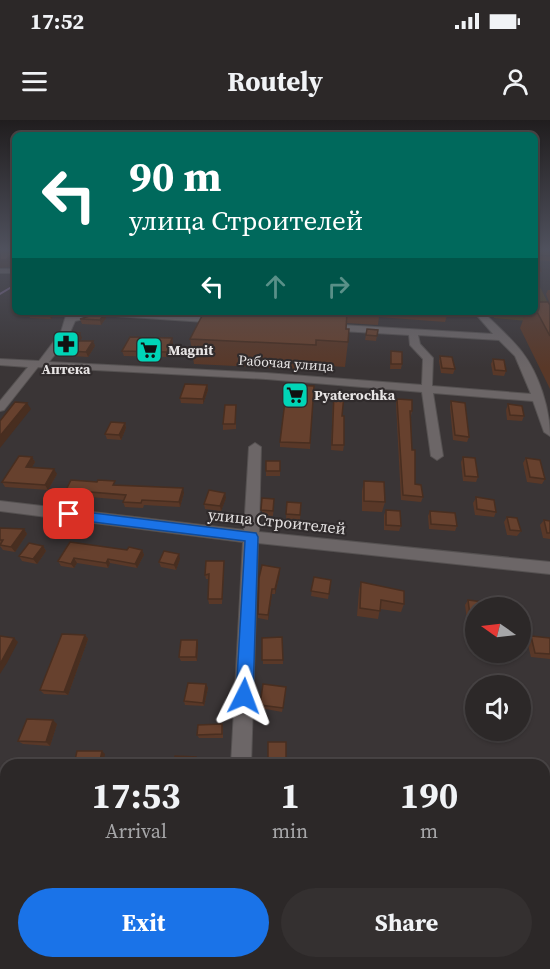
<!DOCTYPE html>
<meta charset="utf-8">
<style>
body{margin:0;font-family:"Source Serif 4",serif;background:#343030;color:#f1f3f6;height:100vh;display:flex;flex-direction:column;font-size:22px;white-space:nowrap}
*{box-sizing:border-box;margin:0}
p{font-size:20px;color:#a6a6a8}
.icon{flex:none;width:33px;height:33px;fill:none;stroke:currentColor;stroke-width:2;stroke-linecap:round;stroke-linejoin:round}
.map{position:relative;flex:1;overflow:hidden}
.sheet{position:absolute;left:0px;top:639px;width:550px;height:210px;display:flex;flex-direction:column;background:#2c2828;border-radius:18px 18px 0 0;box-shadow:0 2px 4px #0004,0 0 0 2px #484445}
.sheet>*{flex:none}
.top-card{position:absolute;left:12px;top:12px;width:526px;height:183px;border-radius:9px;box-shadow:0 2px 4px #0004,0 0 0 2px #484445;background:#00695c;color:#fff;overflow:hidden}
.needle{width:39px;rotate:284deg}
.fabs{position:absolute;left:465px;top:477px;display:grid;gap:12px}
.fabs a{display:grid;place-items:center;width:66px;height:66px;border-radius:50%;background:#2c2828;box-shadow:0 2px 4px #0004,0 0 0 2px #484445;font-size:30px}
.pin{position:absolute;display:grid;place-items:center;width:51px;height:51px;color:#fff;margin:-26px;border-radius:12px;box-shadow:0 3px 9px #0006}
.me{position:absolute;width:66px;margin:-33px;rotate:3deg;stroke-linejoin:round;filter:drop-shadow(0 0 4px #0008)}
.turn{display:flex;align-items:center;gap:21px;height:126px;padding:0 18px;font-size:27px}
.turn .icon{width:78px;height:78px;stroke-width:2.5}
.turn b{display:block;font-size:42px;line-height:51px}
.lanes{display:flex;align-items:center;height:57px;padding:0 18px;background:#0003;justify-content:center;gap:30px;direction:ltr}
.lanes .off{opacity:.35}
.eta{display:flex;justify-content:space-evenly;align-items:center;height:102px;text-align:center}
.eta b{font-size:36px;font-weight:700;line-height:42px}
.action{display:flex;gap:12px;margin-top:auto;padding:12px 18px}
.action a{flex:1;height:69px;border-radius:36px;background:#1a73e8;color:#fff;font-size:24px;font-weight:700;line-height:69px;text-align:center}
.action a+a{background:#343030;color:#f1f3f6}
.status{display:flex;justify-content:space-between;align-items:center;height:42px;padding:0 30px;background:#2c2828;direction:ltr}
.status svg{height:16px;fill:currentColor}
header{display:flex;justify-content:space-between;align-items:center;height:78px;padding:0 18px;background:#2c2828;font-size:27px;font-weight:700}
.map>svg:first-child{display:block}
.green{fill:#4e3f27}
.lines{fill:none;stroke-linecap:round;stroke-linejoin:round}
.stream{stroke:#766287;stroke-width:2}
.minor-casing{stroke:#555151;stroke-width:2}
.minor{fill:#6c6667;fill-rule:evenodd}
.wall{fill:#593828}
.shaded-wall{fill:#482e20}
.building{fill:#67412e;stroke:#482e20;stroke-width:1.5}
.route{fill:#1a73e8;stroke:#114b97;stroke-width:1.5}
.labels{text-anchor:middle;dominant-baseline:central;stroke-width:4.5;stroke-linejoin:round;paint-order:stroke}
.far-poi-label{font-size:14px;font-weight:bold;fill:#e8e5e5;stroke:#302b2c;text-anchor:start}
.far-street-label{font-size:14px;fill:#e8e5e5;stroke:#302b2c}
.street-label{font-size:16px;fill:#e8e5e5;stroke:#302b2c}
</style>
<div class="status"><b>17:52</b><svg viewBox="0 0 49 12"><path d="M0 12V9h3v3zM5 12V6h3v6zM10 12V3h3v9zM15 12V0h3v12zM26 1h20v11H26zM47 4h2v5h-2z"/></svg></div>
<header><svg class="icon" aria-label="menu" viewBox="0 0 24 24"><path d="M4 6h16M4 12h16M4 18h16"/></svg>Routely<svg class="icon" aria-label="person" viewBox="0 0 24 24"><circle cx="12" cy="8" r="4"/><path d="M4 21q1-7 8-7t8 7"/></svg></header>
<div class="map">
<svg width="550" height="849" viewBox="0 0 550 849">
<rect width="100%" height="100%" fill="#3a3536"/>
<path class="green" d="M 536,159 L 550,187 L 550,203 L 494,198 L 491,192 L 536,192 Z"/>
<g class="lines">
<path class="stream" d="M 0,174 L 15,165"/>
<defs>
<path id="minor" d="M 0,149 L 15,149 L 15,153 L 0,153 Z
M 67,192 L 75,192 L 75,195 C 119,185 175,194 220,197 L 225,200 L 220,203 L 100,195 L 75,201 L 67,219 L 49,242 L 266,253 L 422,265 L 423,239 L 410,225 L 409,215 L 325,210 L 320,207 L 325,204 L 493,214 L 474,192 L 483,192 C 496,205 511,218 522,232 C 539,254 550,289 550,316 L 544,312 L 533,281 L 433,273 L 443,336 L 437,340 L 431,336 L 422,272 L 266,259 L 38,247 L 4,290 L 0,291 L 0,281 L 28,247 L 0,245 L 0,239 L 39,241 L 61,212 ZM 418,215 L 499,220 L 515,236 L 531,274 L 432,266 L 433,238 L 420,224 Z
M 255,323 L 261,327 L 259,412 L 550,442 L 550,454 L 258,423 L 251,645 L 231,645 L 243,422 L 0,391 L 0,381 L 244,410 L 249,327 Z
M 550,746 L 550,770 L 544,771 L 544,747 Z
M 168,843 L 198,843 L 195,849 L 166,849 Z
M 217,843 L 243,843 L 243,849 L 217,849 Z"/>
</defs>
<use href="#minor" class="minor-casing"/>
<use href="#minor" class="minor"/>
</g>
<path class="wall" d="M 536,129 L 550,129 L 550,141 L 536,140 L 541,151 L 539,156 L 536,155 Z
M 548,170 L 550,170 L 550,184 L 546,174 Z
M 536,182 L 550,185 L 550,269 L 520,208 L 526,192 L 536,192 Z
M 56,192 L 51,199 L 30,198 L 29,193 Z
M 204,192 L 448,192 L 445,202 L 379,197 L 378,205 L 346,203 L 346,209 L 348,222 L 345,247 L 315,245 L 314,250 L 194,244 L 190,219 Z
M 105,193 L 106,198 L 101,205 L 82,204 L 80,199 Z
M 367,209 L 378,210 L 376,221 L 365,220 Z
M 82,218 L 80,221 L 93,221 L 95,226 L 88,237 L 57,235 L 55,230 Z
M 172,218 L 173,223 L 168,237 L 124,236 L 122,231 Z
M 391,231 L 402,244 L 401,249 L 390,249 Z
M 440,236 L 455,249 L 453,254 L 441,253 L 439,241 Z
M 493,239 L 506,251 L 504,256 L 493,255 L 491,244 Z
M 207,265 L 208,270 L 203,284 L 181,283 L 180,278 Z
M 314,266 L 310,329 L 280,327 L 280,322 Z
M 333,279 L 342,296 L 344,325 L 343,331 L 331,330 Z
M 397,279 L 412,291 L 411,296 L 412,330 L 415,364 L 423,377 L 421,382 L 401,380 L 396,284 Z
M 451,281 L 469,317 L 467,322 L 453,320 L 450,287 Z
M 508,284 L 524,296 L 522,301 L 507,300 L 506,290 Z
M 236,285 L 236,309 L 223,310 L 223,304 Z
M 125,303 L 126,308 L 121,320 L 107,319 L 105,314 Z
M 32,337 L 35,342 L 32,347 L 57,354 L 48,370 L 5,367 L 2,362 Z
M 463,337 L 478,357 L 476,362 L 463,361 L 461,342 Z
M 526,338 L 545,359 L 542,364 L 527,362 L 523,343 Z
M 266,341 L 280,341 L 280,356 L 266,356 Z
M 364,361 L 385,382 L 382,392 L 362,391 L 362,371 Z
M 117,365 L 184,373 L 180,387 L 144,385 L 143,388 L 125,387 L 123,382 L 124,380 L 68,375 L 66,370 Z
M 226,378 L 221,391 L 205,389 L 204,384 Z
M 262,378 L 274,384 L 273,396 L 262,395 Z
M 476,378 L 496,392 L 494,397 L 475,395 L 473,383 Z
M 287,382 L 301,383 L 300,400 L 286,399 Z
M 386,390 L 401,406 L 399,411 L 384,410 L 384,395 Z
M 430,391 L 457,406 L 455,411 L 429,409 L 428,396 Z
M 507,397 L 521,411 L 517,416 L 507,415 L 504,402 Z
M 544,400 L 550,401 L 550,419 L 543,418 L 540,405 Z
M 0,408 L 24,409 L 27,414 L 15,432 L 3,430 L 0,426 Z
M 43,426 L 46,431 L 37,444 L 22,441 L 19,436 Z
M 127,430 L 142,430 L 144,435 L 137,448 L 110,443 L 108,448 L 77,443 L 74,448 L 61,446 L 58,441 Z
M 180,439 L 176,450 L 161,447 L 159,442 Z
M 224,446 L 222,484 L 209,484 L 208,479 L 209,459 L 206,459 L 205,455 Z
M 280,448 L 280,453 L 275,474 L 272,474 L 268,500 L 258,498 L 258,494 Z
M 314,457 L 331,460 L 328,479 L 311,476 Z
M 361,462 L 404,484 L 401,492 L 380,489 L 378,499 L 357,496 L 359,470 Z
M 468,480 L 476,488 L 476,501 L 467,500 L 465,485 Z
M 85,515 L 88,519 L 68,575 L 44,574 L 40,570 Z
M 531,516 L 550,518 L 550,539 L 531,537 L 527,521 Z
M 282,517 L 283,544 L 263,544 L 262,518 Z
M 197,520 L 198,524 L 197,541 L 181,541 L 179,537 Z
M 206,564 L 208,568 L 204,586 L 185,585 L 184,581 Z
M 286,571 L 282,592 L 260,588 L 260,585 Z
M 57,604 L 50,626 L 23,624 L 18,621 Z
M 222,604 L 223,607 L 223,618 L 199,618 L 197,615 Z
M 444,843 L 494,843 L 496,849 L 415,849 Z"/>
<path class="shaded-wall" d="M 15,131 L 15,140 L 9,147 L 0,148 L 0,140 Z
M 50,192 L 56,192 L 51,199 L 49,194 Z
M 105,193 L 106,198 L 101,205 L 100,200 Z
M 80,213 L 82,218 L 77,225 L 75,221 Z
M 172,218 L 173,223 L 168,237 L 167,232 Z
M 93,221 L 95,226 L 88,237 L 86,232 Z
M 207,265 L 208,270 L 203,284 L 203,279 Z
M 27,283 L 31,289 L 0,328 L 0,316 Z
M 125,303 L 126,308 L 121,320 L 119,315 Z
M 32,337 L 35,342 L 29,352 L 26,347 Z
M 54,349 L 57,354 L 48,370 L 45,365 Z
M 183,368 L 184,373 L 180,387 L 179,382 Z
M 225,373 L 226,378 L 221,391 L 220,386 Z
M 24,409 L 27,414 L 15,432 L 11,427 Z
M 43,426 L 46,431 L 37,444 L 33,439 Z
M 142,430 L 144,435 L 137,448 L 135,444 Z
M 179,434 L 180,439 L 176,450 L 174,445 Z
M 74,438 L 77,443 L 74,448 L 71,444 Z
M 108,439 L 110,443 L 108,448 L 106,443 Z
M 280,448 L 280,453 L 275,474 L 275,469 Z
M 272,469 L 272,474 L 268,500 L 268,495 Z
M 85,515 L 88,519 L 68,575 L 64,572 Z
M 14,518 L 18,522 L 7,543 L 0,554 L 0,544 Z
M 197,520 L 198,524 L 197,541 L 196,537 Z
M 206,564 L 208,568 L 204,586 L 203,583 Z
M 53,600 L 57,604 L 50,626 L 46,622 Z
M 102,631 L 105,634 L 103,645 L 99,645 Z"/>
<path class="building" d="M 0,129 L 15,129 L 15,131 L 6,140 L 0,140 Z
M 536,129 L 550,129 L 550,136 L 536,135 Z
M 536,138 L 541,151 L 536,150 Z
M 536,182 L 548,182 L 550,185 L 550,216 L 536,190 Z
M 30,192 L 50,192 L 49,194 L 29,193 Z
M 204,192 L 347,192 L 346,209 L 349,209 L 348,222 L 316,220 L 316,225 L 190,219 Z
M 99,193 L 105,193 L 100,200 L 80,199 Z
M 367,209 L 378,210 L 377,216 L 366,215 Z
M 69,212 L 80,213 L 75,221 L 93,221 L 86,232 L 55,230 Z
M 130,217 L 172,218 L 167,232 L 122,231 Z
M 391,231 L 402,232 L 402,244 L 391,244 Z
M 440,236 L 452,237 L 455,249 L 442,248 Z
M 493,239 L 504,240 L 506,251 L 495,250 Z
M 185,264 L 207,265 L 203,279 L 180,278 Z
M 287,265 L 314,266 L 310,323 L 280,322 Z
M 334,274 L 344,275 L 342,296 L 344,296 L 344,325 L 332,325 Z
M 397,279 L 412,280 L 412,291 L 410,291 L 412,330 L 415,330 L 415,364 L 421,365 L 423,377 L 403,375 Z
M 451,281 L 465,283 L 469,317 L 455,315 Z
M 15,282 L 27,283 L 0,316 L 0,301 Z
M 508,284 L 522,286 L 524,296 L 510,295 Z
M 225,285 L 236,285 L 235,304 L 223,304 Z
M 111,302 L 125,303 L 119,315 L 105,314 Z
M 19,336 L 32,337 L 26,347 L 54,349 L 45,365 L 2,362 Z
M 463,337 L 475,338 L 478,357 L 465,356 Z
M 526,338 L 540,340 L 545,359 L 530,357 Z
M 266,341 L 280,341 L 280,351 L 266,351 Z
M 71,360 L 97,362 L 98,360 L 115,361 L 113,365 L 183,368 L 179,382 L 142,380 L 141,383 L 123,382 L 126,375 L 66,370 Z
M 364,361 L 384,362 L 385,382 L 364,381 Z
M 209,370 L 225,373 L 220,386 L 204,384 Z
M 476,377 L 494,380 L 496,392 L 477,389 Z
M 262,378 L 274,379 L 273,391 L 261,390 Z
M 287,382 L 301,383 L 300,395 L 286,394 Z
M 386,390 L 400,391 L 401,406 L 386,405 Z
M 430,391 L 455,393 L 457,406 L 431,404 Z
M 507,397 L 517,398 L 521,411 L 510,410 Z
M 544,400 L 550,401 L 550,413 L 547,413 Z
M 0,408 L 24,409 L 11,427 L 0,425 L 3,420 L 0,420 Z
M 70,422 L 127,430 L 129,427 L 142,430 L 135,444 L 108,439 L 106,443 L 74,438 L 71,444 L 58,441 Z
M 29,423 L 43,426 L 33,439 L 19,436 Z
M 164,431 L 179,434 L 174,445 L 159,442 Z
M 206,441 L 224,441 L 222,479 L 208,479 L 209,454 L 205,455 Z
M 262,445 L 280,448 L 275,469 L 272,469 L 268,495 L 258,494 L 259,458 Z
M 314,457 L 331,460 L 329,474 L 311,471 Z
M 361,462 L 404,471 L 404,484 L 381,480 L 380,491 L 360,488 Z
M 468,480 L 491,483 L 492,488 L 476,488 L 476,496 L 470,495 Z
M 62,514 L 85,515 L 64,572 L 40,570 Z
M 0,516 L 14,518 L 0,544 Z
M 531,516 L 550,518 L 550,534 L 535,533 Z
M 282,517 L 283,540 L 262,540 L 262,518 Z
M 181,520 L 197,520 L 196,537 L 179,537 Z
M 188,563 L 206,564 L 203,583 L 184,581 Z
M 263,564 L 286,567 L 283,588 L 260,585 Z
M 27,599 L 53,600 L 46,622 L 18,621 Z
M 222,604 L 222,614 L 197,615 L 198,605 Z
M 268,622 L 286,622 L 286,645 L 268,645 Z
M 77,631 L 102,631 L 99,645 L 74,645 Z
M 175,636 L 196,637 L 195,645 L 174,645 Z
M 544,664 L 550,664 L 550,700 L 544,699 Z
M 462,843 L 494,843 L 496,849 L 433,849 Z"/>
<linearGradient id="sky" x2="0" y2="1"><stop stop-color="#201d1e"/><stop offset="0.52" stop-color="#4f515d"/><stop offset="1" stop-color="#4f515d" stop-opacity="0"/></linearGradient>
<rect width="550" height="248" fill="url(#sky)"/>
<path class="route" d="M 69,390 L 256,413 L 258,417 L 253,576 L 250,582 L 244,585 L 238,582 L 236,576 L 245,421 L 69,399 L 62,394 Z"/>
<defs>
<symbol id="pharmacy-square" viewBox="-11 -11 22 22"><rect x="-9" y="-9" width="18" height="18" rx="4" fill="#00d5b7" stroke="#302b2c"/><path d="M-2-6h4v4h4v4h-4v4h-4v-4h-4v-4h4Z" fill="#111"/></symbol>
<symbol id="supermarket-square" viewBox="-11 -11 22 22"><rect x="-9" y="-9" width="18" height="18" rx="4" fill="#00d5b7" stroke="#302b2c"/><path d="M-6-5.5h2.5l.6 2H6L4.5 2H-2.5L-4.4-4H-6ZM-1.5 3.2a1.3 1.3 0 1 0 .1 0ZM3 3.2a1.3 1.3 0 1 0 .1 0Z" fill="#111"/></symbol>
</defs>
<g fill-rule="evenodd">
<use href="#pharmacy-square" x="51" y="209" width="30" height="30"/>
<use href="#supermarket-square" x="134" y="215" width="30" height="30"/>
<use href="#supermarket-square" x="280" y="260" width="30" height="30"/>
</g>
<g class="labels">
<g class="far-poi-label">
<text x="168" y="230">Magnit</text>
<text x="66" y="249" text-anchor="middle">Аптека</text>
<text x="314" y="275">Pyaterochka</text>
</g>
<g class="far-street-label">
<text transform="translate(286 243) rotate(4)">Рабочая улица</text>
</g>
<g class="street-label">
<text transform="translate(277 401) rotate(6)">улица Строителей</text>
</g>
</g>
</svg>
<div class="fabs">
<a><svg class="needle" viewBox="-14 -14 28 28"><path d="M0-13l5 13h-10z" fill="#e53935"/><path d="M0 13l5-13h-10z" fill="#a6a6a8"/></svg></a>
<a><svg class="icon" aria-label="sound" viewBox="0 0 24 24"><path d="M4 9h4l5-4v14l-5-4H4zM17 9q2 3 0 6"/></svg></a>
</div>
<div class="pin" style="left:69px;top:394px;background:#d93025"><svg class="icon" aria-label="arrive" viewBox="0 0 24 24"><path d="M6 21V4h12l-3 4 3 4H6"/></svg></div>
<svg class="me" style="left:244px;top:576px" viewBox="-20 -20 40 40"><path d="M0-17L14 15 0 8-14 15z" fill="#1a73e8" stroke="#fff" stroke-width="4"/></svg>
<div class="top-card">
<div class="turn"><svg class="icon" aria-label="left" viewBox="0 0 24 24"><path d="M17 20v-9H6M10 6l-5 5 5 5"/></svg><div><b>90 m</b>улица Строителей</div></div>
<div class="lanes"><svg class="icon" aria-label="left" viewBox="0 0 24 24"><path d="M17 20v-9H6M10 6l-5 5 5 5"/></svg><svg class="icon off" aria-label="ahead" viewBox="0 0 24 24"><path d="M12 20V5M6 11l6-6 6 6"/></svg><svg class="icon off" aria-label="right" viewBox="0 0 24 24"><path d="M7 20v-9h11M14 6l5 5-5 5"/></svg></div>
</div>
<section class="sheet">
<div class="eta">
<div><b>17:53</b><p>Arrival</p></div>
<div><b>1</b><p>min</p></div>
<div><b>190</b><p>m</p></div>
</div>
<div class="action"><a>Exit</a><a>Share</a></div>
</section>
</div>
